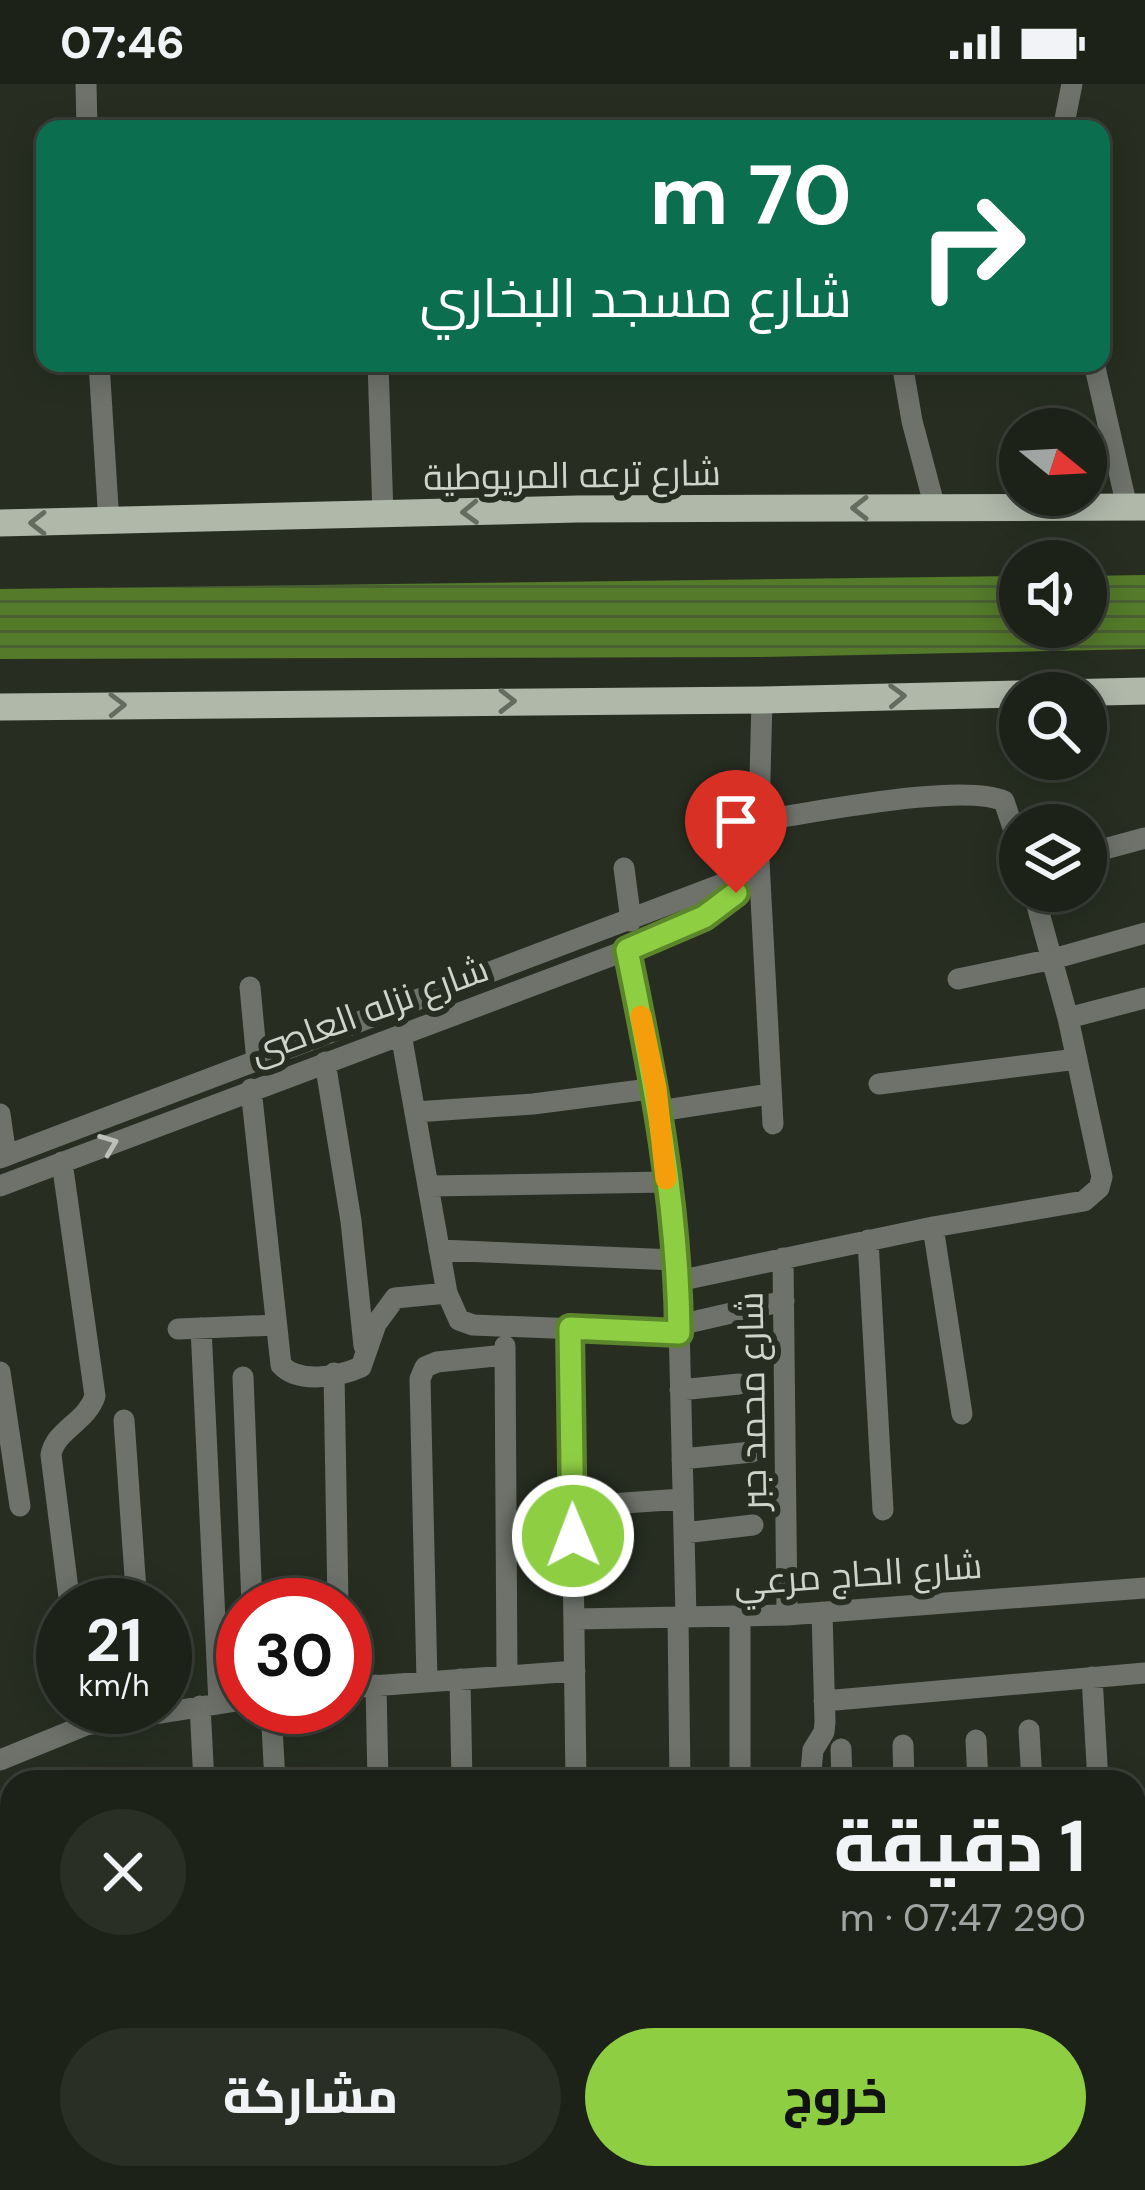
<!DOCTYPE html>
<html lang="ar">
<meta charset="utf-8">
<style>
body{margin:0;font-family:"DM Sans",Cairo,sans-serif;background:#2a2f26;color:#f1f3f6;direction:rtl;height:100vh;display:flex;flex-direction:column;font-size:45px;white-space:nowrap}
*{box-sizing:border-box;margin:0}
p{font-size:39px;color:#a0a4a2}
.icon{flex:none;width:66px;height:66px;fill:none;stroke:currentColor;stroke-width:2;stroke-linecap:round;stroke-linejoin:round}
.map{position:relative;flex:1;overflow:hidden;direction:ltr}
.details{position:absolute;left:0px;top:1686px;width:1146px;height:420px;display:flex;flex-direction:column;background:#1d2219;border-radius:36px 36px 0 0;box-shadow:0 6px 30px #0003,0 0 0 3px #3b3f38;direction:rtl}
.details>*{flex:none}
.hud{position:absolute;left:36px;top:36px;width:1074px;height:252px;border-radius:24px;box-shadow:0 6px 30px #0003,0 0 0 3px #3b3f38;direction:rtl;background:#0b6e4f;color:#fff;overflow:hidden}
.needle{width:78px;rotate:108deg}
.buttons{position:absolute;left:999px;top:324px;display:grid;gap:24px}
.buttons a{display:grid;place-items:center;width:108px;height:108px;border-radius:50%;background:#1d2219;box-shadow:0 6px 30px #0003,0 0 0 3px #3b3f38;font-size:60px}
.speed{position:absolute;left:36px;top:1494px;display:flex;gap:24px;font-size:60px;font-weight:700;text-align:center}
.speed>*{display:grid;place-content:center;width:156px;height:156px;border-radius:50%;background:#1d2219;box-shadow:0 6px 30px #0003,0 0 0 3px #3b3f38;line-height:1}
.speed small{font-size:30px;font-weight:400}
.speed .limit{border:18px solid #d22;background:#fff;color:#111}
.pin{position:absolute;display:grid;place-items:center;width:102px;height:102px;color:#fff;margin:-123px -51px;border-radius:50% 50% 50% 0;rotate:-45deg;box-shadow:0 0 12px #0007}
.pin .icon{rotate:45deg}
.me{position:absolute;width:132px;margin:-66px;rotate:359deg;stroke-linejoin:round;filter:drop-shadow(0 0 9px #0008)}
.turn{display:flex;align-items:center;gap:42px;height:252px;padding:0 60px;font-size:54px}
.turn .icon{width:156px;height:156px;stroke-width:2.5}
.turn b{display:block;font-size:84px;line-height:102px}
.round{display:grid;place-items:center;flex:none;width:126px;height:126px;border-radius:63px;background:#2a2f26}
.head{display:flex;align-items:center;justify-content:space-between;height:204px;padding:0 60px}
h1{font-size:72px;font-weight:800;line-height:90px}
.action{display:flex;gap:24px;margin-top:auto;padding:24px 60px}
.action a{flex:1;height:138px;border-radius:72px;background:#8ece43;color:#111;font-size:48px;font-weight:800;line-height:138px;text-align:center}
.action a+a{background:#2a2f26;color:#f1f3f6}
.status{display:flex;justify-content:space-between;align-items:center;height:84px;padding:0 60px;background:#1d2219;direction:ltr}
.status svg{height:33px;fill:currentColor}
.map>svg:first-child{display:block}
.water{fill:url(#water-rules)}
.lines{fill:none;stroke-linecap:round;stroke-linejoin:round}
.minor{stroke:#6e726b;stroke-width:21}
.major{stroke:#b0b8aa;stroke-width:27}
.oneway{stroke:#656c5f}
.oneway2{stroke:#bcc0b8}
.route-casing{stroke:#5c862c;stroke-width:30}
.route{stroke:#8ece43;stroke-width:21}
.slow{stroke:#f59e0b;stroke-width:21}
.labels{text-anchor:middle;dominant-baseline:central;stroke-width:12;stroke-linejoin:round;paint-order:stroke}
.street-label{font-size:36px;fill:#cfd4cb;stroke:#272e21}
</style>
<div class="status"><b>07:46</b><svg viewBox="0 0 49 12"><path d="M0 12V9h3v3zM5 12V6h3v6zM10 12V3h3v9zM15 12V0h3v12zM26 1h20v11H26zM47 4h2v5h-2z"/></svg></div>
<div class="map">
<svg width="1145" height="2106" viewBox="0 0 1145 2106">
<defs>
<pattern id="water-rules" width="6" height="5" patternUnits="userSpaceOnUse" patternTransform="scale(3)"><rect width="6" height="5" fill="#547a2a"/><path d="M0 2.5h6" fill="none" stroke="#4a6033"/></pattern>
</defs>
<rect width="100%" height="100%" fill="#272e21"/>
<path class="water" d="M 1145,491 L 1145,565 L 761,573 L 0,575 L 0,505 L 1020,492 L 1020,543 L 1086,543 L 1086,492 Z"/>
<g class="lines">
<path class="minor" d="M 86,0 L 87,45
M 1063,45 L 1072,0
M 99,279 L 109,439
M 378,279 L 383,431
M 902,279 L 912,337 L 935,424
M 1094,279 L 1127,423
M 762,736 C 813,729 962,698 1004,717 L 1020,765
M 1086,770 L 1145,754
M 759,777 L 773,1040
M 624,784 L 631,837
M 627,866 L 657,1004 L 678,1197 L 686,1533
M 958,895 L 1053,875 L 1145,849
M 250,903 L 257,978
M 1068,934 L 1145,914
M 401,950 L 447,1209 L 459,1236 L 473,1241 L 679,1249
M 325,978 L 351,1137 L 364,1262
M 879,1000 L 1077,975
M 251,1005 L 281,1281 C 299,1300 338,1293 361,1283 L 376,1240 L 395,1214 L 447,1209
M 659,1027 L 770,1010
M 415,1028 L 533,1020 L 657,1004
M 0,1030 L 6,1072
M 0,1074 L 730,797 L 749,794
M 62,1078 L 95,1312 C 87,1338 55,1346 51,1371 L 70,1521
M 0,1102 L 627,866 C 679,844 738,829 758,770 L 762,616
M 428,1102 L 667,1098
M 933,1143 L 962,1330
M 868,1156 L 883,1426
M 439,1166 L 675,1176
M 783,1174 L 787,1531
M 678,1197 L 933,1143 L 1084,1117 L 1099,1104 L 1102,1093 L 1068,934 L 1033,807
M 679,1241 L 784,1217
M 201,1244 L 219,1620
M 570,1244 L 576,1698
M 178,1245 L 276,1241
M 505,1262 L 507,1592
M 0,1288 L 20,1422
M 334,1289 L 338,1521
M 243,1293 L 252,1521
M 680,1306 L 739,1300
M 124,1336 L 137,1521
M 682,1375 L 752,1368
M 609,1420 L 683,1415
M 684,1449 L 753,1441
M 740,1532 L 740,1698
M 678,1533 L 680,1698
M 574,1535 L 787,1531 L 1145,1504
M 1092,1593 L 1098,1698
M 460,1595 L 462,1698
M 427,1597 L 420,1295 L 425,1283 L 437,1278 L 505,1271
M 376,1601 L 378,1698
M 345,1604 L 575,1587
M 824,1617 L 1145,1589
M 200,1622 L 204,1698
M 271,1623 L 275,1698
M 1029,1646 L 1032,1698
M 976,1656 L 978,1698
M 903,1661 L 904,1698
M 841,1665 L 842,1698
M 0,1676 L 86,1641 L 243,1616
M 810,1698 L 813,1666 L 824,1648 L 825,1638 L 822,1528
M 0,1779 L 12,1775
M 1134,1808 L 1145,1807
M 0,1846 L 12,1883
M 1134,1931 L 1145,1930
M 0,2014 L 12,2009
M 1134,2052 L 1135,2063
M 99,2094 L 100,2106
M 270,2094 L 271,2106
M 402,2094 L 529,2106
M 925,2094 L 928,2106
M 1089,2094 L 1089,2106
M 9,2106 L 19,2094
M 310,2106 L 311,2094
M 368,2106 L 371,2094
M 625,2106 L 634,2098 L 668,2106
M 751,2106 L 753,2094
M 833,2106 L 835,2094"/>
<path class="major" d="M 0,439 L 577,425 L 1145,423
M 0,623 L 762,616 L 1145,607"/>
</g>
<defs><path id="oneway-chevron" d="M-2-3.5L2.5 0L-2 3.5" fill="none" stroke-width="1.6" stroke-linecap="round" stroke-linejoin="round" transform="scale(3)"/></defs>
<g class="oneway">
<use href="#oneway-chevron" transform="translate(860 424) rotate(180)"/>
<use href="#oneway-chevron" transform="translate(470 428) rotate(178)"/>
<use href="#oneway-chevron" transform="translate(38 439) rotate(180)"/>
<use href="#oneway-chevron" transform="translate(897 612) rotate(-2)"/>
<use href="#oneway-chevron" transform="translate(507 617)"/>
<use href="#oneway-chevron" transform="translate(117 621) rotate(-1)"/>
</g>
<use class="oneway2" href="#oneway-chevron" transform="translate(109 1060) rotate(-21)"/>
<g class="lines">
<defs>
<path id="route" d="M 573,1452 L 570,1244 L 679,1249 C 678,1119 653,992 627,866 L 704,833 L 736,809"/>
</defs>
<use href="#route" class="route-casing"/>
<use href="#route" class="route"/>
<path class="slow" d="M 641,932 L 656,1004 L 666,1095"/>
</g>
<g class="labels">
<g class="street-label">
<text transform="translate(572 391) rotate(-1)">شارع ترعه المريوطية</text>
<text transform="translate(369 926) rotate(-20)">شارع نزله العاصى</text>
<text transform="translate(752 1317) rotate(-91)">شارع محمد جبر</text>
<text transform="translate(858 1490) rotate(-4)">شارع الحاج مرعي</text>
</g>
</g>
</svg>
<div class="buttons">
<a><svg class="needle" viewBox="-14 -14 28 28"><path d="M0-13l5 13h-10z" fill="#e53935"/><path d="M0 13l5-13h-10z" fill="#a0a4a2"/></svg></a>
<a><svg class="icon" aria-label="sound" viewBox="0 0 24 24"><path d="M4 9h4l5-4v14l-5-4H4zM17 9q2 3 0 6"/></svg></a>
<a><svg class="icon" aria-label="search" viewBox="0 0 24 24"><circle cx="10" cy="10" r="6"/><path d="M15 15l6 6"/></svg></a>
<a><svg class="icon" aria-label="layers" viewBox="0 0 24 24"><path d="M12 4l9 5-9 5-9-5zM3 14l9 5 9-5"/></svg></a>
</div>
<div class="speed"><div>21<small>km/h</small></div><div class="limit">30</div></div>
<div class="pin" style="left:736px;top:809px;background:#d93025"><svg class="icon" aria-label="arrive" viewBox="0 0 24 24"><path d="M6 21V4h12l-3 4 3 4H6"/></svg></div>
<svg class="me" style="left:573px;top:1452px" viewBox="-20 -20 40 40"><circle r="17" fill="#8ece43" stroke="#fff" stroke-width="3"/><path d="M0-11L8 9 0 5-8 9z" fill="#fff"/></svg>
<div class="hud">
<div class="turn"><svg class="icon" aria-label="right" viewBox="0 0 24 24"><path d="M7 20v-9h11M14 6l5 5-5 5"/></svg><div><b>70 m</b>شارع مسجد البخاري</div></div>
</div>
<section class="details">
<div class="head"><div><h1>1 دقيقة</h1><p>290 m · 07:47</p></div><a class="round"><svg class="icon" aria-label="close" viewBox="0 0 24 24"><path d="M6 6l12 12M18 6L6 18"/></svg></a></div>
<div class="action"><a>خروج</a><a>مشاركة</a></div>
</section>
</div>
